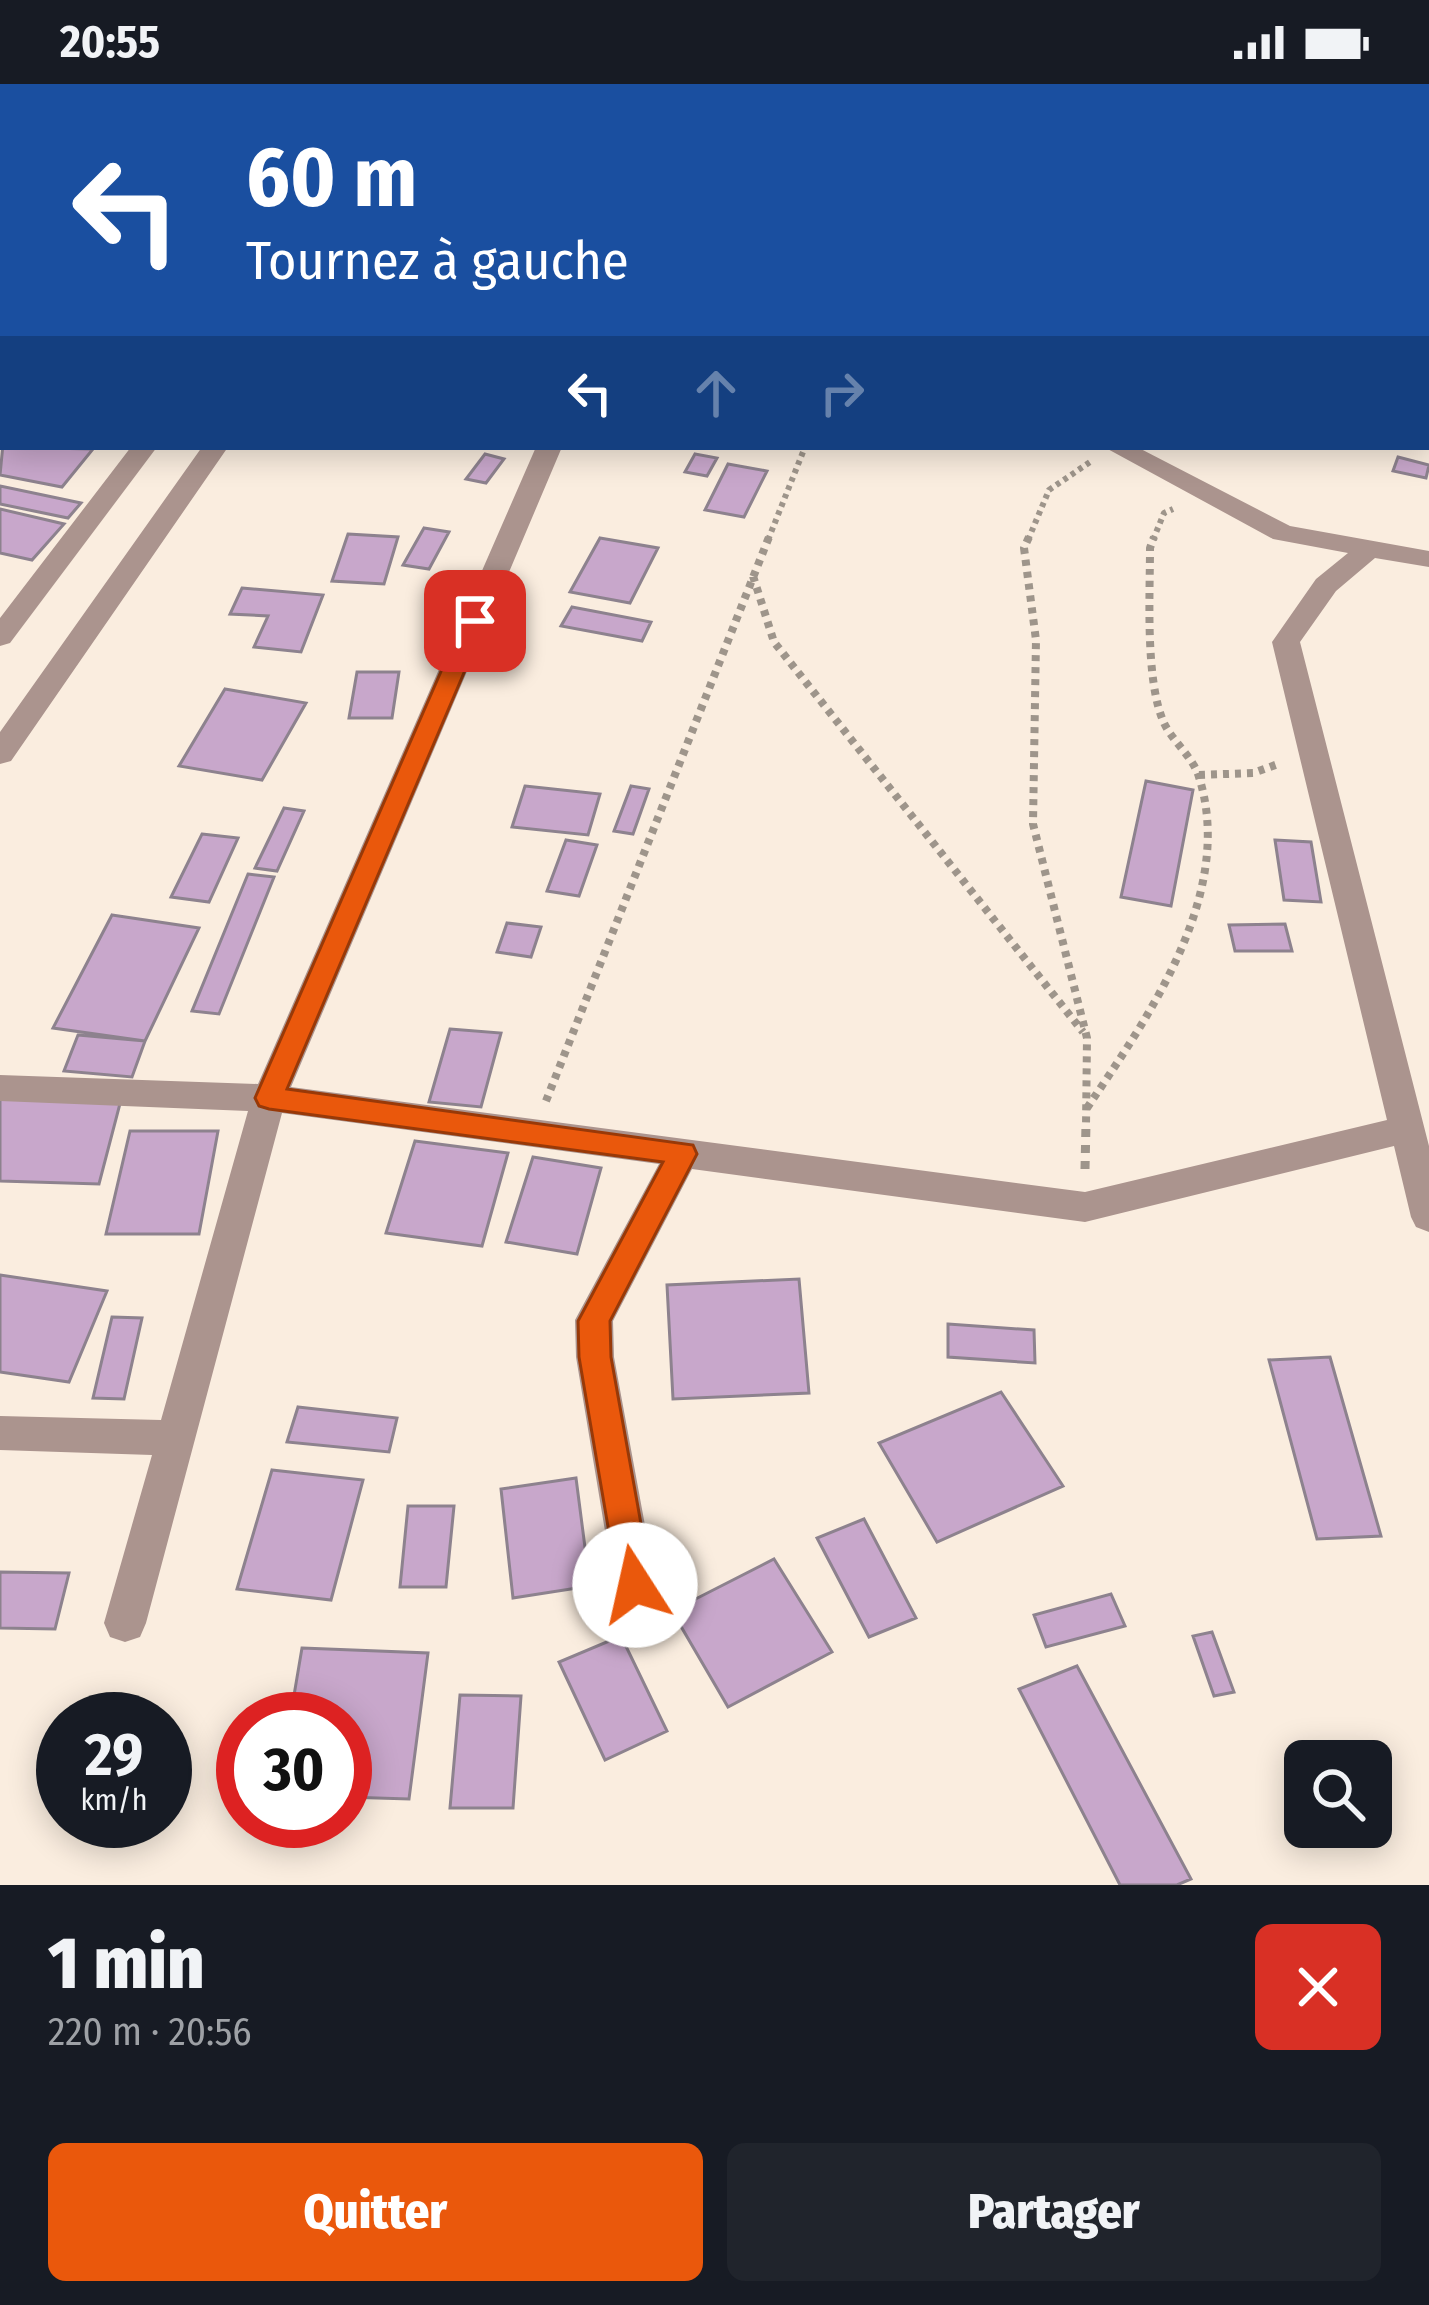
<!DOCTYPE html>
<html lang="fr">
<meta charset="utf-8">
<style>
body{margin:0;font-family:"Fira Sans Condensed",sans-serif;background:#20242c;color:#f1f3f6;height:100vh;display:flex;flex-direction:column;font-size:45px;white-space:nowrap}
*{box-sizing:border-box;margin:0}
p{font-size:39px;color:#9ea1a6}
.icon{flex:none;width:66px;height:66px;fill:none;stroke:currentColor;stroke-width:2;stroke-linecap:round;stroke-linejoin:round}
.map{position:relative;height:1801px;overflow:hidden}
.side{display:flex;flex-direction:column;background:#171b24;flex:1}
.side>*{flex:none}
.hud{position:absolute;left:0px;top:0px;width:1431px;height:366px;box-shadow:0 6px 30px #0003;background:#1a4fa0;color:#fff;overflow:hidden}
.fabs{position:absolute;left:1284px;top:1656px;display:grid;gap:24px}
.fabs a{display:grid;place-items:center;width:108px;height:108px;border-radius:18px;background:#171b24;box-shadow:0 6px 30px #0003;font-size:60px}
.speed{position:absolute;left:36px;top:1608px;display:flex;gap:24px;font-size:60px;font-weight:700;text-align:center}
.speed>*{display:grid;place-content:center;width:156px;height:156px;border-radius:50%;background:#171b24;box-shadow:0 6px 30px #0003;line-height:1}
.speed small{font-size:30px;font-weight:400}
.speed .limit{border:18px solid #d22;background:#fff;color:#111}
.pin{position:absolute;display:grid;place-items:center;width:102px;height:102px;color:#fff;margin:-51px;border-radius:24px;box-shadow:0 6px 18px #0006}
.me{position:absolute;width:132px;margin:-66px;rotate:350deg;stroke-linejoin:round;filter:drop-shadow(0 0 9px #0008)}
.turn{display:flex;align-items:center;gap:42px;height:252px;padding:0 48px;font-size:54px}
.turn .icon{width:156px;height:156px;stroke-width:2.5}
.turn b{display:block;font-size:84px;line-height:102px}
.lanes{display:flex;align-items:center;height:114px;padding:0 48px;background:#0003;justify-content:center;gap:60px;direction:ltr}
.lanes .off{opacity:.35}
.round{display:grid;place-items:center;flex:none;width:126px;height:126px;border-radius:18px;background:#20242c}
.overview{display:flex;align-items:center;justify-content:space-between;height:204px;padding:0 48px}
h1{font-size:72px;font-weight:800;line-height:90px}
.primary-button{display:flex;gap:24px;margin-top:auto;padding:24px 48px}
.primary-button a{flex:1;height:138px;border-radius:18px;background:#ea580c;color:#fff;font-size:48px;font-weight:800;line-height:138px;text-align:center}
.primary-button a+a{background:#20242c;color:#f1f3f6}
.status{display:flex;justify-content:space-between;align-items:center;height:84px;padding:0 60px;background:#171b24;direction:ltr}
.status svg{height:33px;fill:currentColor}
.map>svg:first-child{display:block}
.building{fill:#c8a7cb;stroke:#8d828e;stroke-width:3}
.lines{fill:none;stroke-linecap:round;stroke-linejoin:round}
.path-far2{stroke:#9e958b;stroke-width:6;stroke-dasharray:4.5 4.5;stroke-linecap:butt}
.path-far1{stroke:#9e958b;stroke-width:8;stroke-dasharray:6 6;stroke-linecap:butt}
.path{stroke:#9e958b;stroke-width:9;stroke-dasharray:8 8;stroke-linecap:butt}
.minor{fill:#ab948e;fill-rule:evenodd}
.tertiary{fill:#ab948e;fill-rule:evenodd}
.route{fill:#ea580c;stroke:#983908;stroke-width:3}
</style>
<div class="status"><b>20:55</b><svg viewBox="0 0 49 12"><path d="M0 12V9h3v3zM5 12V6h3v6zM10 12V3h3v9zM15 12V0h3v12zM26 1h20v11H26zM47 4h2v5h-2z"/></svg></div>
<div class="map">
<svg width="1429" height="1801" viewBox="0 0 1429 1801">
<rect width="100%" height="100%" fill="#faeddf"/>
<path class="building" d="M 3,360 L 3,363 L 93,365 L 62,403 L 0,391 Z
M 485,370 L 504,375 L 486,399 L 466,395 Z
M 695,370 L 717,374 L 707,392 L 685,388 Z
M 1398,373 L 1429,381 L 1426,394 L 1393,387 Z
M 728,380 L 767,387 L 744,433 L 705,426 Z
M 0,402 L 81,419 L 68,434 L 0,420 Z
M 0,425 L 64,440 L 32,476 L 0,469 Z
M 424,444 L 449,448 L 429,485 L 403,481 Z
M 348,450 L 398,453 L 384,500 L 332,497 Z
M 600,454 L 658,464 L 630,519 L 570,508 Z
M 242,504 L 323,511 L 301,568 L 254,563 L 268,532 L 230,530 Z
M 572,523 L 651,538 L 642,557 L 561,542 Z
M 357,588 L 399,588 L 392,634 L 349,634 Z
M 225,605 L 306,619 L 262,696 L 179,682 Z
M 1146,697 L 1193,706 L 1171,822 L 1121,813 Z
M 525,702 L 600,710 L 588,751 L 512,743 Z
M 631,702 L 649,705 L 633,750 L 614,747 Z
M 284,724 L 304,727 L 277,787 L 255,784 Z
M 202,750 L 238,754 L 209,818 L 171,813 Z
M 566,756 L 597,761 L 579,812 L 547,807 Z
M 1275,756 L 1311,758 L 1321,818 L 1284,816 Z
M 248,790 L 274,793 L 219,930 L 192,927 Z
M 112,831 L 199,844 L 145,957 L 53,944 Z
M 507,839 L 541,843 L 531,873 L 497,868 Z
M 1285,840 L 1292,867 L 1235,867 L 1229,841 Z
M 450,945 L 501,949 L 481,1023 L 429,1018 Z
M 78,951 L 145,957 L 132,993 L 64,987 Z
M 0,1009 L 122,1012 L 99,1100 L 0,1097 Z
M 130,1047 L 218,1047 L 199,1150 L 106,1150 Z
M 415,1057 L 508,1069 L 482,1162 L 386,1149 Z
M 533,1073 L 601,1084 L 577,1170 L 506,1158 Z
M 0,1191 L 107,1207 L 69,1298 L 0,1288 Z
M 799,1195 L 809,1309 L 673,1315 L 667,1201 Z
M 112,1233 L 142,1234 L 124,1315 L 93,1314 Z
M 948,1240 L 1034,1246 L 1035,1279 L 948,1273 Z
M 1330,1273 L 1381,1452 L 1317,1455 L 1269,1276 Z
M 1001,1308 L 1063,1402 L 937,1458 L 879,1359 Z
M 298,1323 L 397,1334 L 389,1368 L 287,1358 Z
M 272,1386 L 363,1396 L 331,1516 L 237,1505 Z
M 576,1394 L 590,1502 L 513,1514 L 501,1405 Z
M 408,1422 L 454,1422 L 446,1503 L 400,1503 Z
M 864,1435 L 916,1534 L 869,1553 L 817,1454 Z
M 774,1475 L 832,1568 L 728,1623 L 672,1527 Z
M 0,1488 L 69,1489 L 55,1545 L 0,1544 Z
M 1111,1510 L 1125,1542 L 1046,1563 L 1034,1531 Z
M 1212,1548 L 1234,1608 L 1214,1612 L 1193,1552 Z
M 621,1552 L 667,1647 L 605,1676 L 559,1578 Z
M 302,1564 L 428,1569 L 409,1715 L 345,1713 L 345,1635 L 290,1635 Z
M 1077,1582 L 1191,1795 L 1177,1801 L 1120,1801 L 1019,1605 Z
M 460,1611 L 521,1612 L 513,1724 L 450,1724 Z"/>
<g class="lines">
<path class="path-far2" d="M 768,456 L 805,363
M 1028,456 L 1049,406 L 1090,378
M 1153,456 L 1164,429 L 1173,425"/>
<path class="path-far1" d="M 1029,453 L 1024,464 L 1036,556 L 1033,740 L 1087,954 L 1086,1043
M 753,492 L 774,558 L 1083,948
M 1199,691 L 1253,689 L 1278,680
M 546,1017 L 769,453
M 1087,1024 C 1148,933 1236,810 1199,693 C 1193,673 1173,658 1164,639 C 1145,597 1150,511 1150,464 L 1154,453"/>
<path class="path" d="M 1085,1085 L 1086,1040"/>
<path class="minor" d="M 3,68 L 3,84 L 0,85 L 0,69 Z
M 536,363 L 562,363 L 291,1003 L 1085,1108 L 1387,1036 L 1272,558 L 1316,495 L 1348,469 L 1273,455 L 1104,363 L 1137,363 L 1290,442 L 1429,467 L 1429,483 L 1375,474 L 1336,507 L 1300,558 L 1429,1062 L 1429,1148 L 1416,1143 L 1411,1133 L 1394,1062 L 1085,1138 L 692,1085 L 613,1237 L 614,1273 L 656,1501 L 650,1514 L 635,1520 L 620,1514 L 614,1501 L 576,1273 L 575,1236 L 659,1080 L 282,1029 L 146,1539 L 140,1553 L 125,1558 L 110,1553 L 104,1539 L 152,1371 L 0,1366 L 0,1332 L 161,1336 L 248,1027 L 0,1017 L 0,991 L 258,1000 Z"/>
<path class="tertiary" d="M 0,168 L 3,168 L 3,182 L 0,182 Z
M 131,363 L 157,363 L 10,559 L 0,562 L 0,534 Z
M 202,363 L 228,363 L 11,677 L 0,680 L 0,648 Z"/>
</g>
<path class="route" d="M 475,529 L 486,537 L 287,1005 L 693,1061 L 697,1070 L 610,1237 L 611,1273 L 652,1501 L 647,1512 L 635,1517 L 623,1512 L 618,1501 L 579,1273 L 578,1237 L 663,1078 L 269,1025 L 259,1022 L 255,1014 L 463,537 Z"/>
</svg>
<div class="fabs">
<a><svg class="icon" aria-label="search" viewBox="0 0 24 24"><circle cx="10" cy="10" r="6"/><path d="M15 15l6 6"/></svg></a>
</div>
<div class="speed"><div>29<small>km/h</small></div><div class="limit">30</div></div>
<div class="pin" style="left:475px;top:537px;background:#d93025"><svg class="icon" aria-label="arrive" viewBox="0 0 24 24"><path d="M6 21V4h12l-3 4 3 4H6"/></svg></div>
<svg class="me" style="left:635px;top:1501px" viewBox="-20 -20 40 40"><circle r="19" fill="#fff"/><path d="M0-13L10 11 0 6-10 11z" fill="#ea580c"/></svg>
<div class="hud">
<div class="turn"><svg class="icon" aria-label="left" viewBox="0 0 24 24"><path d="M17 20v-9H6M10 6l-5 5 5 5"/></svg><div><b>60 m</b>Tournez à gauche</div></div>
<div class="lanes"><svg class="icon" aria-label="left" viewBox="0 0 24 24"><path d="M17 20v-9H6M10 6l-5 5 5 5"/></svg><svg class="icon off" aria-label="ahead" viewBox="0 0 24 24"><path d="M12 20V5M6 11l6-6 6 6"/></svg><svg class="icon off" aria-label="right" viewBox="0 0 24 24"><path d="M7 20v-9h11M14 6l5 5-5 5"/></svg></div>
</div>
</div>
<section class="side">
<div class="overview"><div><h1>1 min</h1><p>220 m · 20:56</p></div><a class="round" style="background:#d93025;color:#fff"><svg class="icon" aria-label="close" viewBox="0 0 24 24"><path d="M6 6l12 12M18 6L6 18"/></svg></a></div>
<div class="primary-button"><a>Quitter</a><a>Partager</a></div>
</section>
